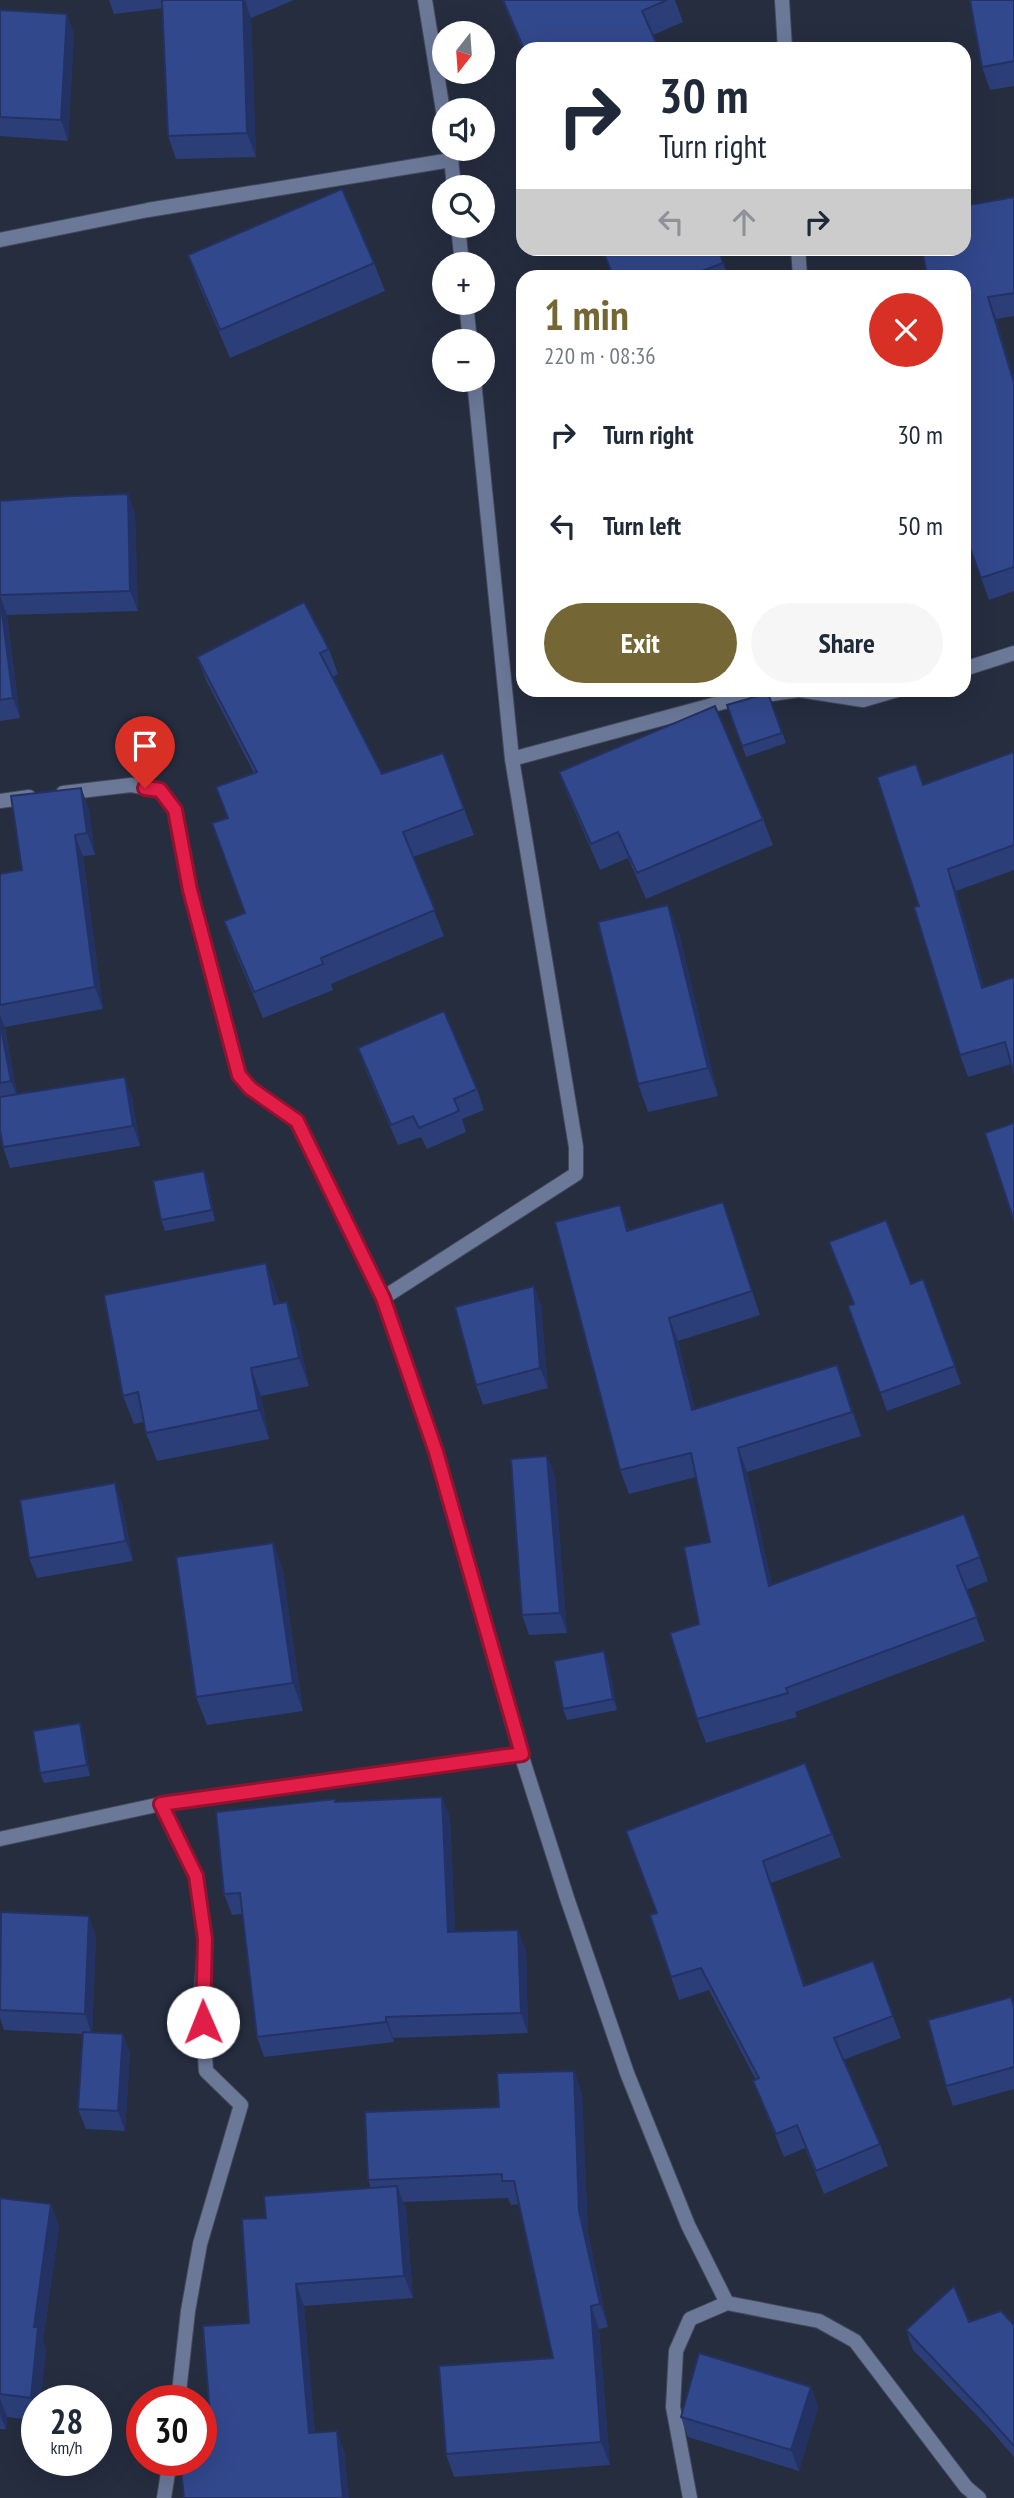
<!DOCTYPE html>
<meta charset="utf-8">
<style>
body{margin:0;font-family:"PT Sans Narrow",sans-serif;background:#f6f6f7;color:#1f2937;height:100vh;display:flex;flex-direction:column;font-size:26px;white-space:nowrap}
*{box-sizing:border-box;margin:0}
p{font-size:23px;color:#747a83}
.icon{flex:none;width:38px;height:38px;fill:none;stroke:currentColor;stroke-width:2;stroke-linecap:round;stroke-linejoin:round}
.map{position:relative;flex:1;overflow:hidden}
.drawer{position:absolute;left:516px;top:270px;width:455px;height:427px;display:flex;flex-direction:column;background:#fff;border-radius:21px;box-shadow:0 7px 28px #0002}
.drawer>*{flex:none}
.guide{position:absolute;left:516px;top:42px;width:455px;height:214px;border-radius:21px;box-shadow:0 7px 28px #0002;background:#fff;color:#1f2937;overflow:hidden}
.needle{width:46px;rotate:197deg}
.buttons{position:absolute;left:432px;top:21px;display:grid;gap:14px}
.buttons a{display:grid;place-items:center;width:63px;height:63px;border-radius:50%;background:#fff;box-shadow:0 7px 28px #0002;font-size:35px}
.speed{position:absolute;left:21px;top:2385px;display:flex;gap:14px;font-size:35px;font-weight:700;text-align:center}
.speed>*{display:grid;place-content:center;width:91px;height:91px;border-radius:50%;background:#fff;box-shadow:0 7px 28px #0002;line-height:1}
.speed small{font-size:18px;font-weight:400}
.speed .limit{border:10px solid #d22;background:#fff;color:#111}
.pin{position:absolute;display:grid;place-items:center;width:60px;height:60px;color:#fff;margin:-72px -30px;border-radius:50% 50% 50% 0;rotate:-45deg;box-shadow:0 0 7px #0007}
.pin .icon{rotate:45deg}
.me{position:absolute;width:77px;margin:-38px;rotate:359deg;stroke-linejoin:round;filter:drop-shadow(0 0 5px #0008)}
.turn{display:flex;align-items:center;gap:24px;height:147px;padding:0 28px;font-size:32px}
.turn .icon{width:91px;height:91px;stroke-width:2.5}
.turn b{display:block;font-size:49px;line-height:60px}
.lanes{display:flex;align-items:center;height:66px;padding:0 28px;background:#0003;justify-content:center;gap:35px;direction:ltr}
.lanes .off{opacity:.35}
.round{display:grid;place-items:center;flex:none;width:74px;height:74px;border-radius:37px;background:#f6f6f7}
.summary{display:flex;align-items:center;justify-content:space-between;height:119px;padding:0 28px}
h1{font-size:42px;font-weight:700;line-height:52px;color:#756635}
.cta{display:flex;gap:14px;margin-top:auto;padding:14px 28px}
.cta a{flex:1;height:80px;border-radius:42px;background:#756635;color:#fff;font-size:28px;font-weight:700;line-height:80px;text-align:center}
.cta a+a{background:#f6f6f7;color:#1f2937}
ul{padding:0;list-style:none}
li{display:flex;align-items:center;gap:21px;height:91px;padding:0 28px}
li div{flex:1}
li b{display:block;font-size:26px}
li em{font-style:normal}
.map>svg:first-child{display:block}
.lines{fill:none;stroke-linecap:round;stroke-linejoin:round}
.minor-casing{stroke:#424a5b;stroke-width:16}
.minor{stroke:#6b7898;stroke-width:14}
.wall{fill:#2b3e78}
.shaded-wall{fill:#233262}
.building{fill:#32488c;stroke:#233262;stroke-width:2}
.route-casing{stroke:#92132f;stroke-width:18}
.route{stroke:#e11d48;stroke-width:12}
</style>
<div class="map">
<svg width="1014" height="2498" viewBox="0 0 1014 2498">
<rect width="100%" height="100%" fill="#252d3f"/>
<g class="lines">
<defs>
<path id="minor" d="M 425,0 L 444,117
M 782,0 L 785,49
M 450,149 L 454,187
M 458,226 L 462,264
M 0,240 L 148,210 L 451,160
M 798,248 L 800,276
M 466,303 L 470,341
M 964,669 L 1014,653
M 512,759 L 731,700 L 799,690 L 863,700 L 897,690
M 63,793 L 131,785 L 160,790 L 175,810 L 190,890 L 239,1075 L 250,1088 L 297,1121 L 383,1298 L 436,1453 L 521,1754 L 567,1898 L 627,2073 L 688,2225 L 727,2303
M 0,801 L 29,797
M 383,1298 L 576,1174 L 576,1147 L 512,759 L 474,380
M 161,1804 L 196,1876 L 205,1939 L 201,1997 L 206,2071 L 241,2105 L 200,2244 L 188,2311 L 178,2401
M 0,1839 L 161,1804 L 521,1754
M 164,2498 L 170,2460
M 690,2498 L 673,2407 L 676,2351 L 690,2319 L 727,2303 L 819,2321 L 855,2341 L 966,2487 L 979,2498"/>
</defs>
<use href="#minor" class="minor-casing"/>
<use href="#minor" class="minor"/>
</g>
<path class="wall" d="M 109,0 L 294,0 L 251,18 L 256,157 L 176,159 L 168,136 L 163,8 L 114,14 Z
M 502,0 L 675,0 L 683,22 L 653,35 L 659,49 L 523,49 L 523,50 Z
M 1014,0 L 1014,86 L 990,90 L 982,67 Z
M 0,10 L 67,14 L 74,34 L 68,141 L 0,136 Z
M 1014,197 L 1014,316 L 996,319 L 1014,378 L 1014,591 L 989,600 L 964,531 L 964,276 Z
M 601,248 L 718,248 L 728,276 L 613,276 Z
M 188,255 L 374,263 L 385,291 L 230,358 L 198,283 Z
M 128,494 L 135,514 L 138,611 L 7,615 L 20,718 L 0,721 L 0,501 Z
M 329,649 L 338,674 L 333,677 L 382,774 L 443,753 L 474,835 L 413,857 L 444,936 L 331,984 L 333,990 L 263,1018 L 233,947 L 224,921 L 245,913 L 228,818 L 254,773 L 207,682 L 197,657 Z
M 768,693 L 786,743 L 746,757 L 727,705 Z
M 1014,752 L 1014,870 L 956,891 L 984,988 L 1014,977 L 1011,1064 L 968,1077 L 960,1055 L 919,906 L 924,785 Z
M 559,772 L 763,819 L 773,845 L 646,899 L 628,858 L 600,870 L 569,798 Z
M 81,788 L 89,809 L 95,855 L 83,856 L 103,1009 L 5,1027 L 17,1094 L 132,1097 L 140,1146 L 10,1168 L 3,1147 L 0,1130 L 0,874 L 22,870 Z
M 679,933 L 718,1096 L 648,1112 L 638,1084 Z
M 358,1048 L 477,1089 L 484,1110 L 462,1119 L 466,1132 L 427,1149 L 421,1137 L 398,1145 L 365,1068 Z
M 204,1171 L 208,1182 L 215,1221 L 165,1231 L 161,1220 Z
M 723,1202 L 760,1315 L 678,1341 L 695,1409 L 846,1389 L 861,1436 L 747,1472 L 772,1585 L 964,1514 L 988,1581 L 966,1590 L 985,1641 L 795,1712 L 797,1717 L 706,1743 L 697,1719 L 699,1624 L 710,1542 L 696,1477 L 629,1494 L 620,1470 L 629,1230 Z
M 829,1242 L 911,1284 L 923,1279 L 961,1384 L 887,1411 L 848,1306 L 854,1304 Z
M 534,1286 L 541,1306 L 548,1388 L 483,1405 L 476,1385 Z
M 276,1291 L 279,1303 L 297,1330 L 309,1386 L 261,1396 L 269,1439 L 157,1461 L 146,1433 L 144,1422 L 134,1424 L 123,1396 Z
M 547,1456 L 555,1477 L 567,1633 L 529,1635 L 522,1615 Z
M 122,1504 L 133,1561 L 37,1578 L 29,1558 Z
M 273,1543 L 283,1571 L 303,1711 L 207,1725 L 196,1697 Z
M 604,1651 L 608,1662 L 617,1710 L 567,1720 L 563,1709 Z
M 84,1734 L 90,1776 L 44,1783 L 40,1773 Z
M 805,1763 L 841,1857 L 771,1883 L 805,1985 L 873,1961 L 901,2038 L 843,2060 L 880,2144 L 888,2166 L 824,2194 L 805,2148 L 784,2157 L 753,2081 L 756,2080 L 709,1990 L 679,2000 L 671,1977 L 657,1913 Z
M 336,1802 L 450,1817 L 455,1932 L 526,1950 L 528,2033 L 393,2038 L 394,2042 L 264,2057 L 257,2037 L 242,1914 L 232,1915 L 224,1894 Z
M 0,1934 L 96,1936 L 92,2032 L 123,2034 L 130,2054 L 125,2131 L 86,2129 L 78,2109 L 83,2034 L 4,2030 L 0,2018 Z
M 1011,1997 L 1014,2004 L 1014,2089 L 953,2106 L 946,2086 Z
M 574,2071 L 582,2094 L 588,2234 L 608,2327 L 599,2329 L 610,2465 L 454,2477 L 446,2454 L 553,2358 L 520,2204 L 511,2205 L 508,2198 L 403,2202 L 406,2209 L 413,2298 L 304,2306 L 315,2432 L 345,2453 L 212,2440 L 249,2323 L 266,2218 L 371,2188 L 368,2180 L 499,2107 Z
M 0,2198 L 51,2204 L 59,2227 L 43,2341 L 46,2350 L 37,2401 L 37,2421 L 7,2417 L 6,2429 L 0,2429 Z
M 969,2322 L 1014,2325 L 1014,2457 L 989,2428 L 913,2350 L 906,2330 Z
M 811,2387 L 818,2407 L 799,2471 L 688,2437 L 681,2417 Z"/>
<path class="shaded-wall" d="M 243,0 L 245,0 L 251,18 L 256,157 L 247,133 Z
M 67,14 L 74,34 L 68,141 L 61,120 Z
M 988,297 L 996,319 L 1014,378 L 1014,383 Z
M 128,494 L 135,514 L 138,611 L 130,591 Z
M 0,596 L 7,615 L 20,718 L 13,698 Z
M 81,788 L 89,809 L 95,855 L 87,833 Z
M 75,835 L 83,856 L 103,1009 L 95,987 Z
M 948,869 L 956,891 L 990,1010 L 982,988 Z
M 668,905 L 679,933 L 718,1096 L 708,1068 Z
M 0,1015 L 5,1027 L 19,1102 L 11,1081 L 0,1023 Z
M 125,1077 L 132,1097 L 140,1146 L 133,1126 Z
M 204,1171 L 208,1182 L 215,1221 L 212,1210 Z
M 723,1202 L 732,1226 L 760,1315 L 752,1291 Z
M 620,1205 L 629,1229 L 636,1255 L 627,1231 Z
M 266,1263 L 276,1291 L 284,1332 L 274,1304 Z
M 534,1286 L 541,1306 L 548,1388 L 540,1368 Z
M 287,1302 L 297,1330 L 309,1386 L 299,1358 Z
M 669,1318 L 678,1341 L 701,1434 L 692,1410 Z
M 837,1365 L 846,1389 L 861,1436 L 852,1412 Z
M 251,1368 L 261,1396 L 269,1439 L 259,1410 Z
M 738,1448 L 747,1472 L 778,1610 L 769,1586 Z
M 547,1456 L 555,1477 L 567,1633 L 560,1613 Z
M 115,1483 L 122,1504 L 133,1561 L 126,1541 Z
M 273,1543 L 283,1571 L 303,1711 L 293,1683 Z
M 604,1651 L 608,1662 L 617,1710 L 613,1699 Z
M 80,1723 L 84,1734 L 90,1776 L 87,1765 Z
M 442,1797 L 450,1817 L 456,1952 L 448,1932 Z
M 763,1861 L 771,1883 L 812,2008 L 804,1986 Z
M 89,1916 L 96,1936 L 92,2035 L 85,2014 Z
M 518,1930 L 526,1950 L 528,2033 L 521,2013 Z
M 386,2017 L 393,2038 L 394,2042 L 386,2022 Z
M 123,2034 L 130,2054 L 125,2131 L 118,2111 Z
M 574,2071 L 582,2094 L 588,2234 L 608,2327 L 600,2304 L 579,2211 Z
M 397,2186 L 406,2209 L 413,2298 L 404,2276 Z
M 51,2204 L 59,2227 L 43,2341 L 46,2350 L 41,2401 L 37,2401 L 37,2414 L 31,2398 L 34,2327 Z
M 296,2284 L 304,2306 L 317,2455 L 309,2433 Z
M 591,2306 L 599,2329 L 610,2465 L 601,2442 Z
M 811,2387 L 818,2407 L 799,2471 L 791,2450 Z
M 0,2398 L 7,2417 L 6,2429 L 0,2414 Z
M 337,2431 L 345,2453 L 349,2498 L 343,2498 Z"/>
<path class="building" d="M 162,0 L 243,0 L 247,133 L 168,136 Z
M 503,0 L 667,0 L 642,11 L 659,49 L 524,49 Z
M 970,0 L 1014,0 L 1014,61 L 982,67 Z
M 0,10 L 67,14 L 61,120 L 0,117 Z
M 342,189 L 374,263 L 220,330 L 188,255 Z
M 1014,197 L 1014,293 L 988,297 L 1014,383 L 1014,567 L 981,578 L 964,531 L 964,276 L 927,276 L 922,248 L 964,248 L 964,206 Z
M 602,248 L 718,248 L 723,263 L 689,276 L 613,276 Z
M 128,494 L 130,591 L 0,595 L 0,501 L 71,496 Z
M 0,597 L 13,698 L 0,700 Z
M 304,602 L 329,649 L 320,653 L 382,774 L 443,753 L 464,809 L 403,832 L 435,910 L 321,958 L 323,964 L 254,992 L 224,921 L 245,913 L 212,823 L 228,818 L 216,787 L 257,772 L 197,657 Z
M 768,693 L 782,733 L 742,746 L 727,705 Z
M 715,706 L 763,819 L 637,873 L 618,832 L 591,844 L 559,772 Z
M 1014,752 L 1014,845 L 948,869 L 982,988 L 1014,977 L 1014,1074 L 1005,1042 L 960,1055 L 914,907 L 919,906 L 877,777 L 916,764 L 923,785 Z
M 81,788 L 87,833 L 75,835 L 95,987 L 0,1005 L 0,874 L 22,870 L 11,796 Z
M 668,905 L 708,1068 L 638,1084 L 598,922 Z
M 444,1011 L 477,1089 L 454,1099 L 459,1111 L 419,1128 L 413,1116 L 391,1125 L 358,1048 Z
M 0,1023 L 11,1081 L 0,1083 Z
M 125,1077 L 133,1126 L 3,1147 L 0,1130 L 0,1097 Z
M 1014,1123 L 1014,1221 L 985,1133 Z
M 204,1171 L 212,1210 L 161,1220 L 153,1181 Z
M 723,1202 L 752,1291 L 669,1318 L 692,1410 L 837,1365 L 852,1412 L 738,1448 L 769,1586 L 964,1514 L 980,1557 L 957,1566 L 977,1617 L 786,1688 L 788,1693 L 697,1719 L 670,1633 L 699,1624 L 684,1547 L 710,1542 L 691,1453 L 620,1470 L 555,1222 L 620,1205 L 627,1231 Z
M 886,1220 L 911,1284 L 923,1279 L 955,1366 L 880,1393 L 848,1306 L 854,1304 L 829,1242 Z
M 266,1263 L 274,1304 L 287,1302 L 299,1358 L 251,1368 L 259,1410 L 146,1433 L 138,1392 L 123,1396 L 104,1295 Z
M 534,1286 L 540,1368 L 476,1385 L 455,1307 Z
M 547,1456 L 560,1613 L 522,1615 L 511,1459 Z
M 115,1483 L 126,1541 L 29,1558 L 20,1500 Z
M 273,1543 L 293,1683 L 196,1697 L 176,1557 Z
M 604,1651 L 613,1699 L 563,1709 L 554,1661 Z
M 80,1723 L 87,1765 L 40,1773 L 33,1731 Z
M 805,1763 L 832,1834 L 763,1861 L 804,1986 L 873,1961 L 893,2016 L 834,2038 L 880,2144 L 816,2171 L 797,2125 L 776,2134 L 753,2081 L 759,2078 L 701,1968 L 671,1977 L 650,1915 L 657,1913 L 626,1831 Z
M 442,1797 L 448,1932 L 518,1930 L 521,2013 L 386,2017 L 386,2022 L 257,2037 L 240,1893 L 224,1894 L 216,1812 L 335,1799 L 335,1802 Z
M 1,1912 L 89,1916 L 85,2014 L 0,2010 Z
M 1011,1997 L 1014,2007 L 1014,2067 L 946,2086 L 928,2020 Z
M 83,2032 L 123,2034 L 118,2111 L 78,2109 Z
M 574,2071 L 579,2211 L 600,2304 L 591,2306 L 601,2442 L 446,2454 L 439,2366 L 553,2358 L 514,2181 L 502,2181 L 502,2174 L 368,2180 L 365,2112 L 499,2107 L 497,2073 Z
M 397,2186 L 404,2276 L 296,2284 L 309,2433 L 337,2431 L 343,2498 L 184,2498 L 180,2460 L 201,2460 L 201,2441 L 212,2440 L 203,2326 L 249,2323 L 242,2219 L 266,2218 L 264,2196 Z
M 0,2198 L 51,2204 L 34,2327 L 38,2327 L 31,2398 L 0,2394 Z
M 954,2286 L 969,2322 L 1001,2311 L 1014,2325 L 1014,2446 L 981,2409 L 906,2330 Z
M 699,2353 L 811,2387 L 791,2450 L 681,2417 Z"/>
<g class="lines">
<defs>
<path id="route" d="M 145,788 L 160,790 L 175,810 L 190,890 L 239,1075 L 250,1088 L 297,1121 L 383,1298 L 436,1452 L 522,1754 L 161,1804 L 196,1876 L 205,1939 L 203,2022"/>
</defs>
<use href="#route" class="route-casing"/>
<use href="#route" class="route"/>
</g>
</svg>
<div class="buttons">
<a><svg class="needle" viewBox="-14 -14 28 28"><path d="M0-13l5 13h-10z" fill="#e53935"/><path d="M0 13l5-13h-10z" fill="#747a83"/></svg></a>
<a><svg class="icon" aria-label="sound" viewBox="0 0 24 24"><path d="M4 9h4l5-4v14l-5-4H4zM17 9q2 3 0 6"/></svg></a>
<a><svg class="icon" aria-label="search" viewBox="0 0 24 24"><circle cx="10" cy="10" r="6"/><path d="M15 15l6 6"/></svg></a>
<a>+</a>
<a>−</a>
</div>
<div class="speed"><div>28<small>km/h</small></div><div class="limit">30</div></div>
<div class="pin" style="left:145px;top:788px;background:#d93025"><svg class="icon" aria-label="arrive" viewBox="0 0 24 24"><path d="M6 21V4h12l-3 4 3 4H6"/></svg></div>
<svg class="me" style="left:203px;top:2022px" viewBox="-20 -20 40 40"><circle r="19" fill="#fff"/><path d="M0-13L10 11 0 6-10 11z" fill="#e11d48"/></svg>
<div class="guide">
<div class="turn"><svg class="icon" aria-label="right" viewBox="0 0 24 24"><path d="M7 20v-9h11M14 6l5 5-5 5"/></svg><div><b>30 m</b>Turn right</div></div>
<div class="lanes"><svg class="icon off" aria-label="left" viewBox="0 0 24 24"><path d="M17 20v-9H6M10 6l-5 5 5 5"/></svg><svg class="icon off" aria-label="ahead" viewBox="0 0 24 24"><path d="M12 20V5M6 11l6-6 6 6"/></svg><svg class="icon" aria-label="right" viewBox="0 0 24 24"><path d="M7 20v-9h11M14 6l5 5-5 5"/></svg></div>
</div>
<section class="drawer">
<div class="summary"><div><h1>1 min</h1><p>220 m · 08:36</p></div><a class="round" style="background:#d93025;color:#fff"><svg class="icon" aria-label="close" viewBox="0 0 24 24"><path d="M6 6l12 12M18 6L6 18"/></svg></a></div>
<ul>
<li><svg class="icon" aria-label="right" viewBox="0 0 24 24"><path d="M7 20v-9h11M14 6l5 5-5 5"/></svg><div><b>Turn right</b></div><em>30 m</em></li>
<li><svg class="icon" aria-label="left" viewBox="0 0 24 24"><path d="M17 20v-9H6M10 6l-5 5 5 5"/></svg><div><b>Turn left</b></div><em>50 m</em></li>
</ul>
<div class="cta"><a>Exit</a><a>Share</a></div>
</section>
</div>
